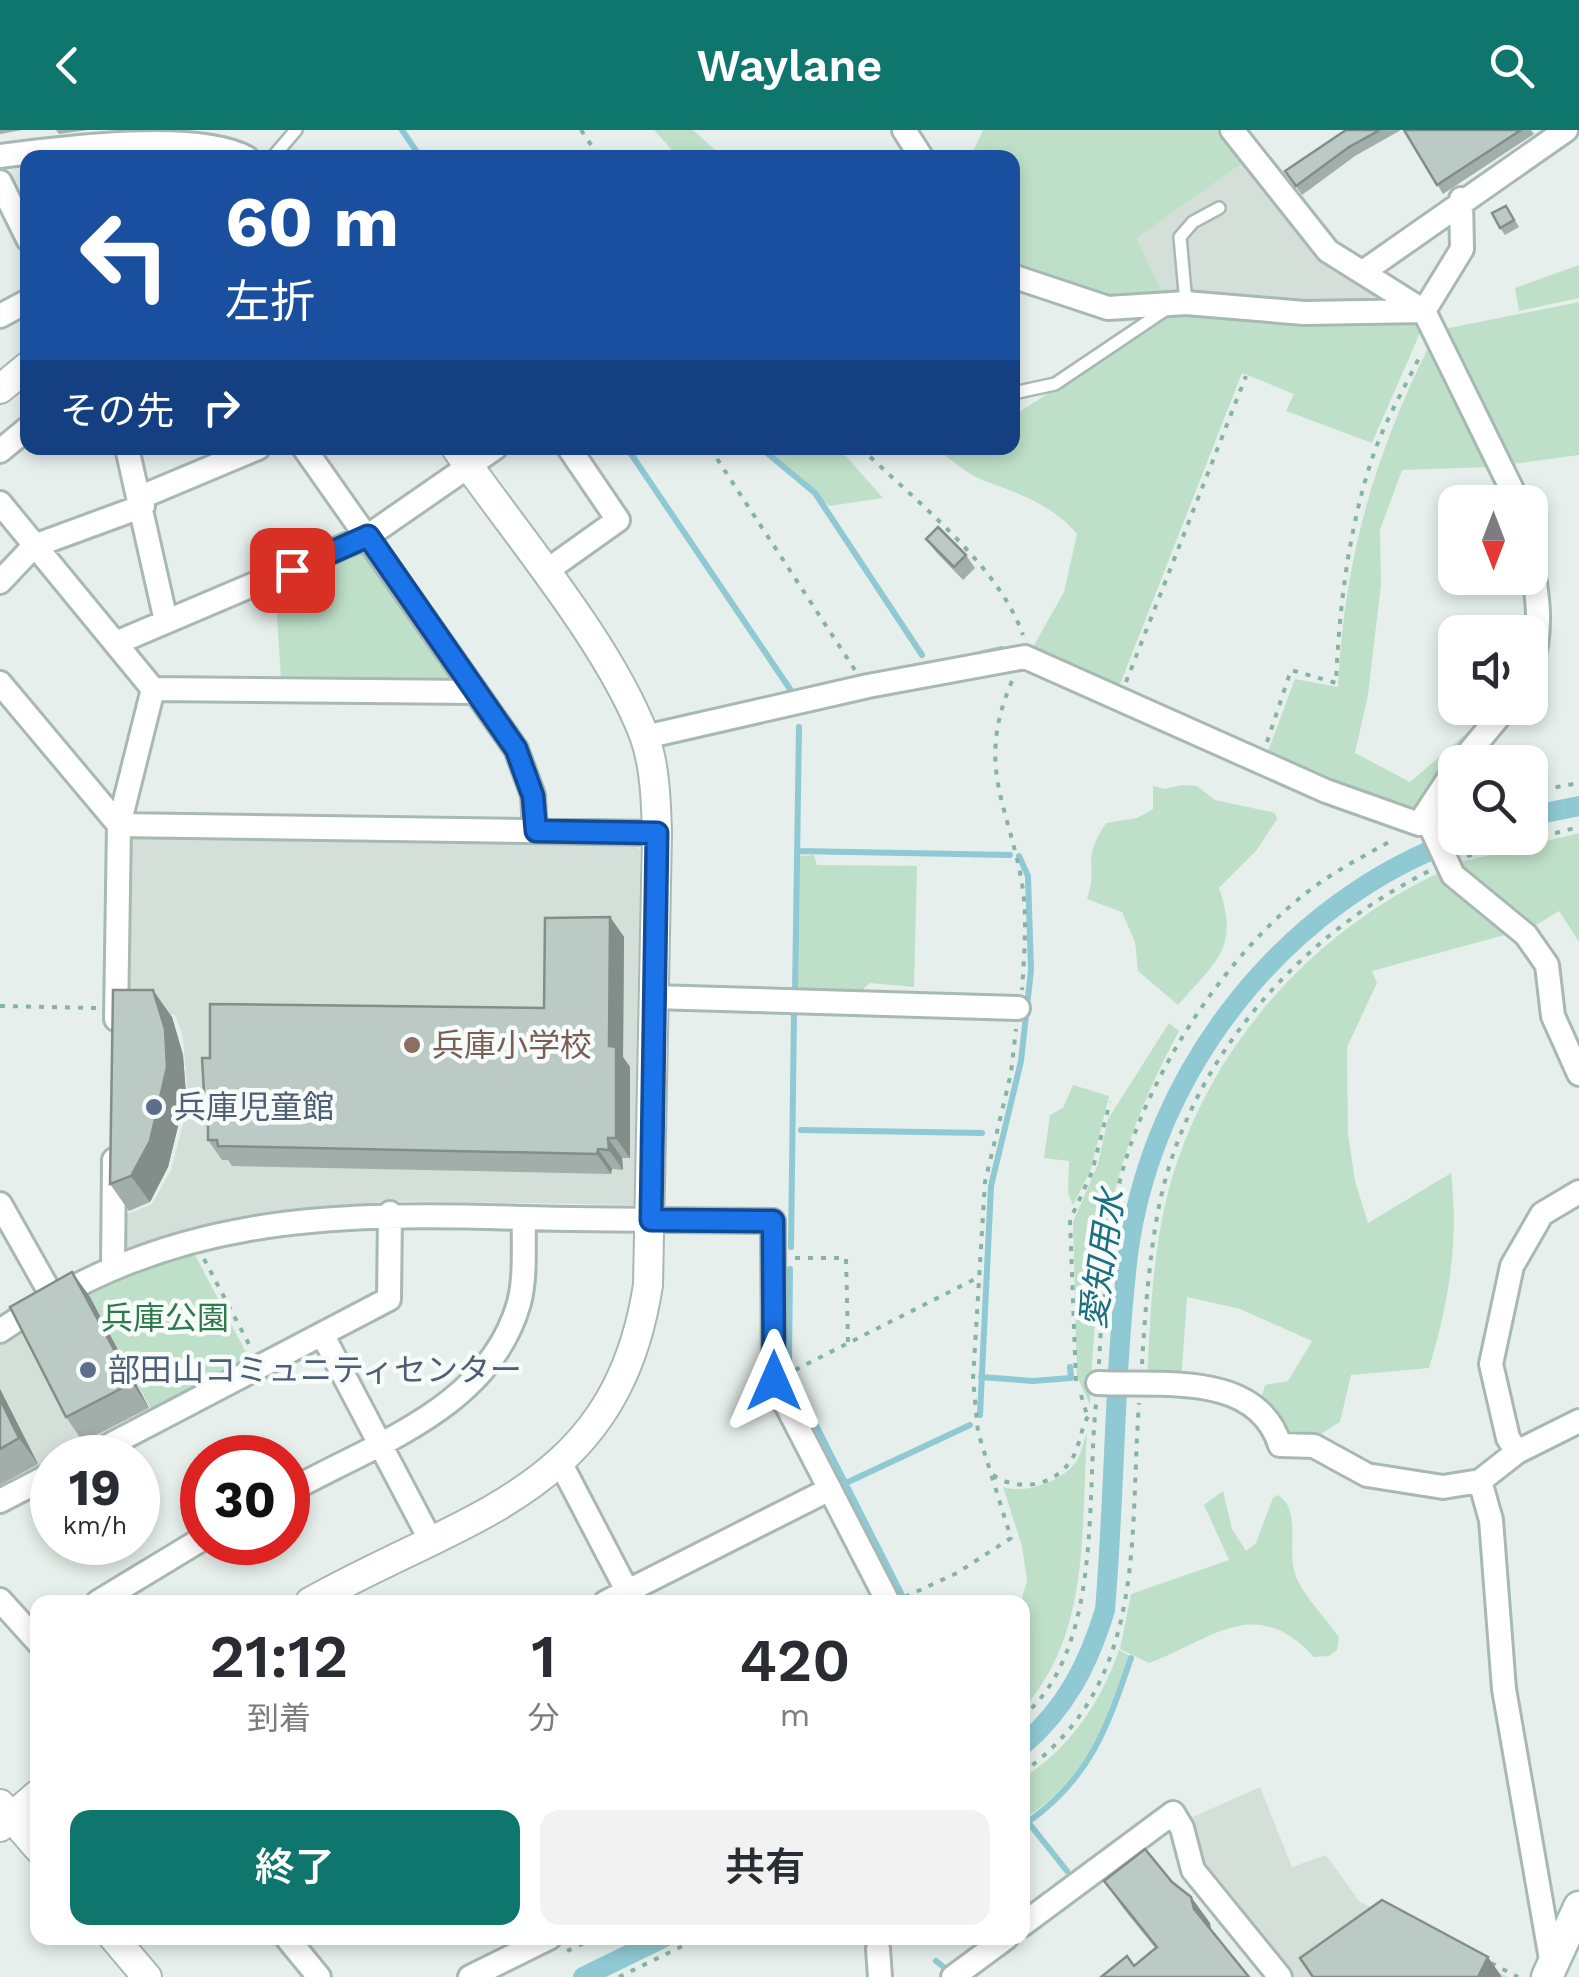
<!DOCTYPE html>
<html lang="ja">
<meta charset="utf-8">
<style>
body{margin:0;font-family:"Work Sans","Noto Sans JP",sans-serif;background:#f2f2f3;color:#2b2b33;height:100vh;display:flex;flex-direction:column;font-size:38px;white-space:nowrap}
*{box-sizing:border-box;margin:0}
p{font-size:32px;color:#7c7c81}
.icon{flex:none;width:55px;height:55px;fill:none;stroke:currentColor;stroke-width:2;stroke-linecap:round;stroke-linejoin:round}
.map{position:relative;flex:1;overflow:hidden}
.drawer{position:absolute;left:30px;top:1465px;width:1000px;height:350px;display:flex;flex-direction:column;background:#fff;border-radius:20px;box-shadow:0 5px 15px #0003}
.drawer>*{flex:none}
.guide{position:absolute;left:20px;top:20px;width:1000px;height:305px;border-radius:20px;box-shadow:0 5px 15px #0003;background:#1a4fa0;color:#fff;overflow:hidden}
.needle{width:65px;rotate:180deg}
.fabs{position:absolute;left:1438px;top:355px;display:grid;gap:20px}
.fabs a{display:grid;place-items:center;width:110px;height:110px;border-radius:20px;background:#fff;box-shadow:0 5px 15px #0003;font-size:50px}
.speed{position:absolute;left:30px;top:1305px;display:flex;gap:20px;font-size:50px;font-weight:700;text-align:center}
.speed>*{display:grid;place-content:center;width:130px;height:130px;border-radius:50%;background:#fff;box-shadow:0 5px 15px #0003;line-height:1}
.speed small{font-size:25px;font-weight:400}
.speed .limit{border:15px solid #d22;background:#fff;color:#111}
.pin{position:absolute;display:grid;place-items:center;width:85px;height:85px;color:#fff;margin:-42px;border-radius:20px;box-shadow:0 5px 15px #0006}
.me{position:absolute;width:110px;margin:-55px;rotate:0deg;stroke-linejoin:round;filter:drop-shadow(0 0 8px #0008)}
.turn{display:flex;align-items:center;gap:35px;height:210px;padding:0 40px;font-size:45px}
.turn .icon{width:130px;height:130px;stroke-width:2.5}
.turn b{display:block;font-size:70px;line-height:85px}
.then{display:flex;align-items:center;height:95px;padding:0 40px;background:#0003;gap:20px;font-size:38px}
.eta{display:flex;justify-content:space-evenly;align-items:center;height:170px;text-align:center}
.eta b{font-size:60px;font-weight:600;line-height:70px}
.cta{display:flex;gap:20px;margin-top:auto;padding:20px 40px}
.cta a{flex:1;height:115px;border-radius:20px;background:#0f766e;color:#fff;font-size:40px;font-weight:600;line-height:115px;text-align:center}
.cta a+a{background:#f2f2f3;color:#2b2b33}
header{display:flex;justify-content:space-between;align-items:center;height:130px;padding:0 40px;background:#0f766e;color:#fff;font-size:45px;font-weight:600}
.map>svg:first-child{display:block}
.built{fill:#d4dfda}
.green{fill:#bfe0c8}
.lines{fill:none;stroke-linecap:round;stroke-linejoin:round}
.stream{stroke:#8ec9d4;stroke-width:6}
.canal{stroke:#8ec9d4;stroke-width:20}
.service-casing{stroke:#a8b8b2;stroke-width:16}
.minor-casing{stroke:#a8b8b2;stroke-width:28}
.tertiary-casing{stroke:#a8b8b2;stroke-width:32}
.secondary-casing{stroke:#a4bbb3;stroke-width:35}
.path{stroke:#86b3a5;stroke-width:4;stroke-dasharray:5 8;stroke-linecap:butt}
.service{stroke:#fff;stroke-width:11}
.minor{stroke:#fff;stroke-width:22}
.tertiary{stroke:#fff;stroke-width:28}
.secondary{stroke:#fff;stroke-width:30}
.wall{fill:#a1aea9}
.shaded-wall{fill:#838d89}
.building{fill:#bbcac4;stroke:#838d89;stroke-width:2.5}
.route-casing{stroke:#114b97;stroke-width:25}
.route{stroke:#1a73e8;stroke-width:18}
.education-dot{fill:#8d6e63;stroke:#f7fbf9;stroke-width:4}
.service-dot{fill:#5c6f8a;stroke:#f7fbf9;stroke-width:4}
.labels{text-anchor:middle;dominant-baseline:central;stroke-width:9;stroke-linejoin:round;paint-order:stroke}
.education-label{font-size:32px;fill:#785e54;stroke:#f7fbf9;text-anchor:start}
.service-label{font-size:32px;fill:#4e5e75;stroke:#f7fbf9;text-anchor:start}
.park-label{font-size:32px;fill:#2d7a4b;stroke:#f7fbf9}
.water-label{font-size:35px;font-style:italic;fill:#1c6f80;stroke:#f7fbf9}
</style>
<header><svg class="icon" aria-label="back" viewBox="0 0 24 24"><path d="M15 5l-7 7 7 7"/></svg>Waylane<svg class="icon" aria-label="search" viewBox="0 0 24 24"><circle cx="10" cy="10" r="6"/><path d="M15 15l6 6"/></svg></header>
<div class="map">
<svg width="1579" height="1847" viewBox="0 0 1579 1847">
<rect width="100%" height="100%" fill="#e6efeb"/>
<path class="built" d="M 1247,30 L 1396,172 L 1392,180 L 1165,169 L 1137,108 Z
M 134,705 L 632,712 L 640,720 L 638,1075 L 397,1071 L 291,1081 L 202,1098 L 128,1121 L 120,1116 L 121,1087 L 152,1074 L 171,1040 L 188,974 L 183,906 L 175,885 L 125,884 L 128,711 Z
M 24,1197 L 85,1318 L 67,1327 L 52,1328 L 52,1335 L 0,1363 L 0,1213 Z
M 1260,1657 L 1292,1737 L 1326,1725 L 1359,1771 L 1508,1847 L 1291,1847 L 1202,1737 L 1186,1690 Z"/>
<path class="green" d="M 654,0 L 693,0 L 723,27 L 670,27 L 671,19 Z
M 983,0 L 1225,0 L 1247,30 L 1137,108 L 1165,169 L 1127,175 L 1013,139 L 1012,28 L 970,28 Z
M 1579,135 L 1579,168 L 1519,181 L 1515,158 Z
M 1579,172 L 1579,325 L 1506,335 L 1444,199 Z
M 1173,183 L 1416,188 L 1423,196 L 1372,313 L 1286,281 L 1294,264 L 1242,243 L 1117,562 L 1037,525 L 1033,517 L 1064,462 L 1077,404 C 1052,374 1017,363 982,350 C 967,344 949,328 936,318 L 1012,318 L 1013,286 Z
M 1431,212 L 1490,337 L 1402,340 L 1380,400 L 1381,454 L 1368,565 L 1355,623 L 1410,652 L 1496,578 L 1408,686 L 1271,628 L 1268,621 L 1295,549 L 1338,557 C 1344,429 1374,326 1431,212 Z
M 765,318 L 822,318 L 829,324 L 844,324 L 883,368 L 829,376 Z
M 359,421 L 370,424 L 456,545 L 451,554 L 281,549 L 275,456 Z
M 1182,655 L 1197,656 L 1215,670 L 1275,683 L 1277,689 L 1256,721 L 1219,758 C 1240,818 1216,831 1178,875 L 1138,841 L 1135,812 L 1122,782 L 1087,769 C 1099,733 1080,733 1106,693 L 1137,688 L 1153,679 L 1153,656 L 1165,659 Z
M 1579,703 L 1579,812 L 1559,781 L 1533,797 L 1459,738 L 1461,732 Z
M 814,725 L 817,735 L 917,736 L 914,857 L 870,853 L 864,858 L 864,866 L 797,864 L 799,726 Z
M 1443,741 L 1512,803 L 1372,841 L 1377,853 L 1347,917 L 1348,1004 L 1355,1051 L 1368,1093 L 1451,1043 C 1459,1112 1449,1172 1429,1238 L 1351,1245 L 1340,1292 L 1308,1312 L 1283,1311 L 1261,1269 L 1265,1255 L 1288,1251 L 1312,1211 L 1240,1179 L 1187,1167 L 1181,1253 L 1147,1250 C 1150,1193 1152,1131 1165,1075 C 1199,928 1307,803 1443,741 Z
M 1169,893 L 1179,901 C 1107,1034 1097,1127 1090,1275 L 1077,1246 L 1073,1092 L 1098,1034 L 1108,989 Z
M 1073,955 L 1109,966 L 1091,1039 L 1073,1075 L 1068,1063 L 1069,1031 L 1044,1028 L 1050,985 L 1063,978 Z
M 188,1122 L 194,1123 L 251,1232 L 153,1283 L 87,1161 Z
M 1087,1302 C 1081,1397 1091,1504 1023,1579 L 1021,1472 L 1027,1450 L 1022,1416 L 1003,1357 C 1025,1364 1061,1352 1076,1332 C 1081,1325 1084,1310 1087,1302 Z
M 1223,1361 L 1232,1399 L 1246,1421 L 1256,1413 L 1273,1368 L 1278,1365 C 1301,1379 1288,1417 1294,1440 C 1299,1462 1326,1488 1339,1507 L 1337,1520 L 1329,1526 L 1314,1527 C 1255,1463 1213,1509 1149,1533 L 1120,1519 L 1131,1464 L 1229,1430 L 1204,1375 Z
M 1119,1520 L 1130,1526 C 1104,1596 1088,1648 1023,1690 L 1023,1648 C 1070,1618 1101,1572 1119,1520 Z"/>
<g class="lines">
<path class="stream" d="M 402,0 L 421,28
M 627,318 L 794,565
M 761,318 L 815,363 L 922,525
M 984,523 L 1002,519
M 797,721 L 1010,725
M 795,864 L 799,597
M 801,1000 L 982,1003
M 791,1117 L 794,882
M 789,1231 L 790,1139
M 981,1247 L 1033,1251 L 1071,1248 L 1070,1237
M 793,1250 L 902,1465
M 980,1285 L 991,1056 L 1021,931 L 1031,840 L 1028,746 L 1019,726
M 846,1353 L 970,1295
M 1067,1741 L 1028,1692 C 1090,1648 1107,1598 1131,1528
M 936,1831 L 951,1843"/>
<path class="canal" d="M 1530,686 L 1579,676
M 1022,1616 C 1066,1578 1088,1535 1105,1480 C 1115,1362 1114,1242 1128,1125 C 1152,939 1287,770 1462,708
M 583,1847 L 663,1808"/>
<defs>
<path id="service" d="M 272,28 L 296,0
M 1186,173 L 1180,107 L 1193,92 L 1219,78
M 1018,262 L 1055,254 L 1165,180"/>
<path id="minor" d="M 904,0 L 922,28
M 1232,0 L 1328,121 L 1424,181 L 1518,372
M 0,26 C 62,18 197,0 247,28
M 0,52 L 28,109
M 1363,142 L 1566,0
M 1012,146 L 1108,178 L 1186,173 L 1304,183 L 1424,181
M 1424,181 L 1462,119 L 1461,69
M 0,186 L 28,171
M 127,318 L 166,491
M 304,318 L 516,619 L 533,665 L 535,701
M 0,321 L 28,298
M 141,367 L 258,318
M 0,373 L 153,559
M 1530,423 C 1537,461 1544,500 1530,538
M 545,442 L 618,390 L 569,318
M 0,452 L 34,416 L 143,376
M 116,513 L 368,406 L 495,318
M 0,553 L 119,695 L 657,703
M 153,559 L 476,562
M 645,607 L 868,556 L 1025,527 L 1326,661 L 1419,694 L 1455,639
M 1461,632 L 1506,578
M 1428,691 L 1453,745 L 1526,805 L 1547,835 L 1553,886 L 1579,944
M 652,867 L 1018,878
M 116,889 L 119,695 L 153,559
M 0,1074 L 52,1166
M 113,1137 L 114,1030
M 0,1201 C 170,1085 325,1082 523,1088 C 606,1090 690,1090 773,1091 L 774,1251 L 888,1472
M 322,1204 L 431,1411
M 1098,1253 C 1161,1256 1257,1241 1280,1315 L 1314,1316 L 1367,1345 L 1443,1357 L 1480,1351 L 1517,1322 L 1579,1291
M 1517,1322 L 1508,1308 L 1491,1234 L 1512,1136 L 1542,1084 L 1579,1062
M 85,1328 L 389,1169 L 390,1083
M 561,1334 L 633,1472
M 1480,1351 L 1491,1390 L 1504,1559 L 1552,1835
M 288,1362 C 375,1313 489,1279 519,1173 C 526,1146 523,1115 524,1088
M 0,1371 L 52,1344
M 0,1470 L 38,1512
M 98,1472 L 202,1409
M 606,1472 L 830,1359
M 1022,1795 L 1173,1683 L 1182,1698 L 1193,1740 L 1280,1847
M 287,1808 L 319,1847
M 878,1819 L 880,1847
M 470,1847 L 549,1808
M 953,1847 L 1006,1808"/>
<path id="tertiary" d="M 0,259 L 28,236
M 310,1472 C 466,1384 616,1363 648,1155 L 657,703 C 656,671 655,635 644,605 C 608,511 514,402 456,318
M 0,1674 L 38,1718
M 0,1697 L 38,1664
M 114,1808 L 147,1847"/>
<path id="secondary" d="M 1547,1847 L 1579,1777"/>
</defs>
<use href="#service" class="service-casing"/>
<use href="#minor" class="minor-casing"/>
<use href="#tertiary" class="tertiary-casing"/>
<use href="#secondary" class="secondary-casing"/>
<path class="path" d="M 581,0 L 600,28
M 710,318 L 855,540
M 861,318 C 914,370 998,434 1023,505
M 1012,551 C 974,639 1011,678 1023,760 C 1027,792 1024,828 1022,860
M 1126,552 L 1246,246
M 1267,612 L 1291,540 L 1336,553 C 1339,477 1349,395 1374,323 C 1386,289 1405,257 1421,224
M 1530,662 L 1579,653
M 1467,726 L 1579,697
M 0,876 L 96,878
M 795,1128 L 846,1128 L 848,1212
M 204,1129 L 251,1218
M 1099,1234 C 1102,1176 1106,1116 1118,1059 C 1142,950 1229,816 1321,752 C 1344,736 1370,723 1394,709
M 1142,1234 C 1145,1183 1149,1131 1158,1081 C 1187,931 1297,807 1431,740
M 795,1240 L 979,1147
M 1076,1251 L 1070,1090 L 1092,1042 L 1110,972
M 1081,1265 L 1087,1285
M 993,1345 C 1018,1362 1054,1357 1072,1329 C 1080,1316 1081,1296 1089,1285
M 905,1467 L 957,1443 L 1011,1408 L 978,1302 L 973,1249 L 985,1052 L 1011,943 L 1016,899
M 1022,1587 C 1103,1520 1086,1368 1096,1274
M 1022,1643 C 1148,1552 1129,1412 1139,1273
M 567,1821 L 595,1808
M 1491,1833 L 1518,1847
M 619,1847 L 699,1808"/>
<use href="#service" class="service"/>
<use href="#minor" class="minor"/>
<use href="#tertiary" class="tertiary"/>
<use href="#secondary" class="secondary"/>
</g>
<path class="wall" d="M 0,0 L 22,0 L 0,4 Z
M 56,0 L 88,0 L 59,4 Z
M 1346,0 L 1401,0 L 1355,26 L 1302,65 L 1285,41 Z
M 1404,0 L 1531,0 L 1534,4 L 1443,64 Z
M 1510,82 L 1519,97 L 1505,105 L 1500,98 Z
M 926,409 L 966,425 L 975,438 L 963,450 L 936,422 Z
M 610,787 L 624,807 L 623,927 L 630,937 L 630,1028 L 622,1028 L 623,1040 L 612,1039 L 611,1044 L 232,1036 L 228,1030 L 222,1030 L 208,1010 L 208,969 L 204,963 L 210,928 L 544,878 Z
M 172,887 L 183,925 L 186,964 L 168,1037 L 150,1072 L 129,1081 L 110,1054 Z
M 72,1142 L 90,1167 L 149,1278 L 83,1312 L 66,1287 Z
M 0,1259 L 38,1334 L 0,1355 Z
M 1104,1751 L 1172,1752 L 1191,1767 L 1210,1793 L 1211,1801 L 1134,1836 L 1156,1819 L 1123,1778 Z"/>
<path class="shaded-wall" d="M 610,787 L 624,807 L 623,927 L 630,937 L 630,1028 L 616,1008 L 609,916 Z
M 153,860 L 172,887 L 183,925 L 186,964 L 168,1037 L 150,1072 L 131,1046 Z
M 608,1008 L 622,1028 L 623,1040 L 609,1020 Z
M 598,1019 L 612,1039 L 611,1044 L 597,1024 Z
M 72,1142 L 90,1167 L 149,1278 L 132,1253 Z
M 0,1259 L 38,1334 L 19,1308 L 0,1269 Z
M 1191,1767 L 1210,1793 L 1212,1805 L 1194,1779 Z
M 1488,1827 L 1502,1847 L 1478,1847 Z"/>
<path class="building" d="M 1346,0 L 1380,0 L 1349,17 L 1296,56 L 1285,41 Z
M 1404,0 L 1521,0 L 1437,55 Z
M 1506,76 L 1514,90 L 1500,98 L 1492,83 Z
M 938,397 L 966,425 L 954,437 L 926,409 Z
M 610,787 L 609,916 L 616,917 L 616,1008 L 608,1008 L 609,1020 L 598,1019 L 597,1024 L 218,1016 L 217,1010 L 208,1010 L 208,963 L 204,963 L 202,928 L 210,928 L 210,874 L 544,878 L 545,788 Z
M 113,860 L 153,860 L 165,899 L 167,937 L 150,1011 L 131,1046 L 110,1054 Z
M 72,1142 L 132,1253 L 66,1287 L 10,1177 Z
M 0,1269 L 19,1308 L 0,1319 Z
M 1145,1719 L 1172,1752 L 1191,1767 L 1194,1779 L 1249,1847 L 1101,1847 L 1127,1826 L 1134,1836 L 1157,1817 L 1104,1751 Z
M 1382,1770 L 1488,1827 L 1478,1847 L 1313,1847 L 1300,1828 Z"/>
<g class="lines">
<defs>
<path id="route" d="M 292,440 L 368,406 L 516,619 L 533,666 L 536,701 L 657,703 L 651,1090 L 773,1091 L 774,1251"/>
</defs>
<use href="#route" class="route-casing"/>
<use href="#route" class="route"/>
</g>
<circle class="education-dot" cx="412" cy="915" r="10"/>
<g class="service-dot">
<circle cx="154" cy="977" r="10"/>
<circle cx="88" cy="1240" r="10"/>
</g>
<g class="labels">
<g class="education-label">
<text x="432" y="915">兵庫小学校</text>
</g>
<g class="service-label">
<text x="174" y="977">兵庫児童館</text>
<text x="108" y="1240">部田山コミュニティセンター</text>
</g>
<g class="park-label">
<text x="165" y="1188">兵庫公園</text>
</g>
<g class="water-label">
<text transform="translate(1102 1129) rotate(-82)">愛知用水</text>
</g>
</g>
</svg>
<div class="fabs">
<a><svg class="needle" viewBox="-14 -14 28 28"><path d="M0-13l5 13h-10z" fill="#e53935"/><path d="M0 13l5-13h-10z" fill="#7c7c81"/></svg></a>
<a><svg class="icon" aria-label="sound" viewBox="0 0 24 24"><path d="M4 9h4l5-4v14l-5-4H4zM17 9q2 3 0 6"/></svg></a>
<a><svg class="icon" aria-label="search" viewBox="0 0 24 24"><circle cx="10" cy="10" r="6"/><path d="M15 15l6 6"/></svg></a>
</div>
<div class="speed"><div>19<small>km/h</small></div><div class="limit">30</div></div>
<div class="pin" style="left:292px;top:440px;background:#d93025"><svg class="icon" aria-label="arrive" viewBox="0 0 24 24"><path d="M6 21V4h12l-3 4 3 4H6"/></svg></div>
<svg class="me" style="left:774px;top:1251px" viewBox="-20 -20 40 40"><path d="M0-17L14 15 0 8-14 15z" fill="#1a73e8" stroke="#fff" stroke-width="4"/></svg>
<div class="guide">
<div class="turn"><svg class="icon" aria-label="left" viewBox="0 0 24 24"><path d="M17 20v-9H6M10 6l-5 5 5 5"/></svg><div><b>60 m</b>左折</div></div>
<div class="then">その先<svg class="icon" aria-label="right" viewBox="0 0 24 24"><path d="M7 20v-9h11M14 6l5 5-5 5"/></svg></div>
</div>
<section class="drawer">
<div class="eta">
<div><b>21:12</b><p>到着</p></div>
<div><b>1</b><p>分</p></div>
<div><b>420</b><p>m</p></div>
</div>
<div class="cta"><a>終了</a><a>共有</a></div>
</section>
</div>
